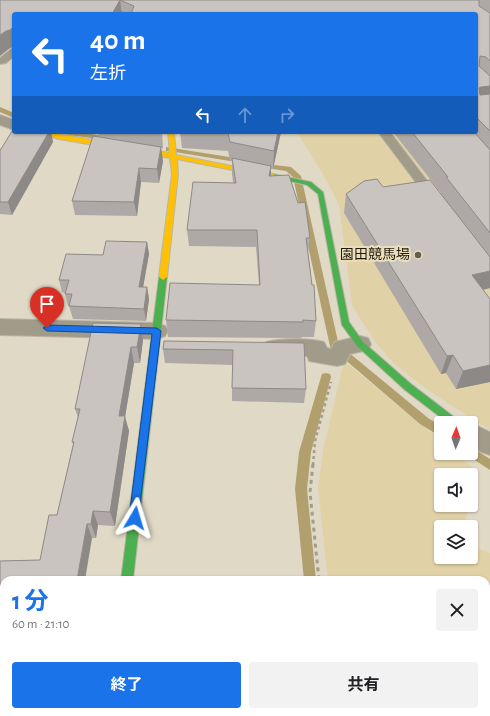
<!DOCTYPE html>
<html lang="ja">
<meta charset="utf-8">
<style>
body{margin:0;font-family:"Alegreya Sans","Noto Sans JP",sans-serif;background:#f2f2f2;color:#202124;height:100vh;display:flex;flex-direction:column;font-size:15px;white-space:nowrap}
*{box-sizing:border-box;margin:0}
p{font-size:13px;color:#757577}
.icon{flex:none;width:22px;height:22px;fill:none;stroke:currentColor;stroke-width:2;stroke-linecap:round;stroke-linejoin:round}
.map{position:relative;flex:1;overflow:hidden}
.drawer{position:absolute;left:0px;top:576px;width:490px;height:140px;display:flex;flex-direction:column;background:#fff;border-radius:12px 12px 0 0;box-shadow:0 1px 3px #0004}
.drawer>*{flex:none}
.hud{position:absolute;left:12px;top:12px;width:466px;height:122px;border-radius:4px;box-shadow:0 1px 3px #0004;background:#1a73e8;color:#fff;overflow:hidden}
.needle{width:26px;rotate:2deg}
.tools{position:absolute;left:434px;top:416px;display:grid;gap:8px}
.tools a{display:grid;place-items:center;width:44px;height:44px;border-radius:4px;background:#fff;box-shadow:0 1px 3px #0004;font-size:20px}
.pin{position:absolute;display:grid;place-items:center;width:34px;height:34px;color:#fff;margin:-41px -17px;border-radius:50% 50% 50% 0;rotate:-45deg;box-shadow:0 0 4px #0007}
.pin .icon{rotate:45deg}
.me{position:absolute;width:44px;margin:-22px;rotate:7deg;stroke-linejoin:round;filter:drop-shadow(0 0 3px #0008)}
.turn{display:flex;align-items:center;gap:14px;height:84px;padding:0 12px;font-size:18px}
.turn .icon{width:52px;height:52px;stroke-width:2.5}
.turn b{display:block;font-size:28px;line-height:34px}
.lanes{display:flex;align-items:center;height:38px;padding:0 12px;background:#0003;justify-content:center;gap:20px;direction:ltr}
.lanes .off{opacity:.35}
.round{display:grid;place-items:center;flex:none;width:42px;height:42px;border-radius:4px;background:#f2f2f2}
.head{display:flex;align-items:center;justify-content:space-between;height:68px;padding:0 12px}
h1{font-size:24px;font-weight:700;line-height:30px;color:#1a73e8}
.button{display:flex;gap:8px;margin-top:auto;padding:8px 12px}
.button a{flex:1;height:46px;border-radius:4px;background:#1a73e8;color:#fff;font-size:16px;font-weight:700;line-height:46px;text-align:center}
.button a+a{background:#f2f2f2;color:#202124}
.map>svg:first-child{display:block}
.green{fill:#e1d1a6}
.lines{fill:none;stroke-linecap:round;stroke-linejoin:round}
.stream{fill:#b1a06d;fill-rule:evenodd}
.lane-casing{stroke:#bbb6a7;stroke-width:2}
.street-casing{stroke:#bbb6a7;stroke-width:2}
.fast-casing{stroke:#bbb6a7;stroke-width:2}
.slow-casing{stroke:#bbb6a7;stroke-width:2}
.path-far1{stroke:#a29d8e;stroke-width:2.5;stroke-dasharray:3 3;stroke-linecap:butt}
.path{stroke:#a29d8e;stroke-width:3;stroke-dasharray:4 4;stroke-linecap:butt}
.lane{fill:#a19b8a;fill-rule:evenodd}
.street{fill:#a19b8a;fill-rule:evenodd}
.fast{fill:#4caf50;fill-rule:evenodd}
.slow{fill:#ffc107;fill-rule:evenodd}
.wall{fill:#aea9a6}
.shaded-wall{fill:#8d8987}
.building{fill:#cac4c1;stroke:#8d8987}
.route{fill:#1a73e8;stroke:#114b97}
.poi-dot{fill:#635e4e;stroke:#eadebb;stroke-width:1.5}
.labels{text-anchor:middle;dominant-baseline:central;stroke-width:4;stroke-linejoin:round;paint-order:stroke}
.poi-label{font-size:14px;fill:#201b0e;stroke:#eadebb;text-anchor:end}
</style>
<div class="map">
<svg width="490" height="716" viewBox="0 0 490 716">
<rect width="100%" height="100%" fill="#e0d9c6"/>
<path class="green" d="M 490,0 L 490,430 C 458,409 424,390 395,364 C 378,348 364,325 352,305 L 339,205 L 327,181 L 297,132 L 476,132 L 476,14 Z
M 344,361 L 441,441 L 441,453 L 455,453 L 476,470 L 471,495 L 471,475 L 441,475 L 441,505 L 469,505 L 464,527 L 441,527 L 441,557 L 471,557 L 471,546 L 490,553 L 490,676 L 486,674 L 486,580 L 328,580 L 318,488 L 323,451 Z"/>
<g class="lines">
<path class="stream" d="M 0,107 L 14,113 L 14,118 L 0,112 Z
M 58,132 L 77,132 L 112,137 L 116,139 L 112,141 L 62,134 Z
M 166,147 L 242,159 L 246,161 L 242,163 L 169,151 L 166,151 Z
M 258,163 L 291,167 L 301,176 L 339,346 L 342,347 L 428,418 L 441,426 L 441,437 L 420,424 L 335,351 L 331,351 L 293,177 L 286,171 L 258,167 Z
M 326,373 L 330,374 L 331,377 L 311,452 L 307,489 L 316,580 L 304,580 L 295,489 L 299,452 L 321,377 L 322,374 Z
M 471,447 L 490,459 L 490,470 L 467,455 L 466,453 L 471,453 Z
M 308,712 L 322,712 L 322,716 L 308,716 Z"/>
<defs>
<path id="lane" d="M 14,48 L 14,56 L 6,63 L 0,64 L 0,58 L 11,49 Z
M 378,132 L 390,132 L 438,195 L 440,198 L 438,201 L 430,201 Z"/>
<path id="street" d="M 0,115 L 14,120 L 14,130 L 0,125 Z
M 0,319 L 157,323 L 165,326 L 168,331 L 165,336 L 157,339 L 0,335 Z
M 360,336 L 368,338 L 371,344 L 368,350 L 350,354 L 345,364 L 337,366 L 309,361 L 307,356 L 274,356 L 266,354 L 263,348 L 266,342 C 281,338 309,338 324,342 L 327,348 L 331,349 L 335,342 Z
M 471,423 L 490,432 L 490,455 L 481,452 L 471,446 Z
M 98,712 L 130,712 L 130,716 L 98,716 Z"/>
<path id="fast" d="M 273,174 L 311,182 L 323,192 L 349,322 L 363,342 L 411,384 L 458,420 L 460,423 L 448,423 L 405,390 L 357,346 L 342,325 L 318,194 L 307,185 L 271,177 L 271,175 Z
M 163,274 L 167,277 L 133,580 L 121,580 L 159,277 Z"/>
<path id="slow" d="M 36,132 L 47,132 L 170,153 L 168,132 L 174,132 L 176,155 L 273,174 L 276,176 L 273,178 L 177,159 L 178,174 L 167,277 L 163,280 L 159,277 L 172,174 L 170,158 L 59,139 Z"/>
</defs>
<use href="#lane" class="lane-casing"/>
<use href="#street" class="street-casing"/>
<use href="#fast" class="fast-casing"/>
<use href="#slow" class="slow-casing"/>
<path class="path-far1" d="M 313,465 L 315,441 L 331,382"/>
<path class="path" d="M 313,464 L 310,492 L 319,580
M 325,712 L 325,716"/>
<use href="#lane" class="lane"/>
<use href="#street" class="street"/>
<use href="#fast" class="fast"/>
<use href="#slow" class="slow"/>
</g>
<path class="wall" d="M 0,0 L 490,0 L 490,288 L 483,290 L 490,299 L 490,382 L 456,389 L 446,373 L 441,374 L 344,213 L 346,194 L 383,187 L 441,194 L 441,193 L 393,132 L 476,132 L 476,14 L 14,14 L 10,48 Z
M 14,132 L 51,132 L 53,142 L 12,215 L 0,214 L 0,150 L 1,149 Z
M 98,132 L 162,132 L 163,148 L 161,148 L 163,161 L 159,183 L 141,182 L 137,216 L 75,215 L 72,201 L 99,137 Z
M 180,132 L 281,132 L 273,169 L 271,169 L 271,176 L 310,238 L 308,252 L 316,321 L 314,337 L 302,337 L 301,338 L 168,337 L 166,320 L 259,285 L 256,247 L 189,246 L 187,230 L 233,183 L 232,174 L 232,161 L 230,161 L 228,151 L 182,148 Z
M 147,242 L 149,254 L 143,287 L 147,287 L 149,299 L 146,321 L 73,319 L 69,306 L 68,306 L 65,294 L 65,293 L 62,292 L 59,280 L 103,255 Z
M 141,324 L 143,340 L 140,363 L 134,363 L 125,417 L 129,431 L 115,526 L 98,525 L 96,538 L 92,538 L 4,580 L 4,633 L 0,633 L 0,561 L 40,560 L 57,515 L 73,444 L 72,442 L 78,418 L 75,409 Z
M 304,343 L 306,389 L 304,403 L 232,401 L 232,388 L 233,365 L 165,363 L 163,349 Z"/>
<path class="shaded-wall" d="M 120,0 L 122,14 L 112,14 Z
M 14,26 L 14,47 L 10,48 L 0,56 L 0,35 Z
M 490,86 L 490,103 L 476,104 L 479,88 L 481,87 Z
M 49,132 L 51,132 L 53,142 L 12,215 L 8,202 Z
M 278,132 L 281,132 L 273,169 L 274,151 Z
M 161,147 L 163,161 L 159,183 L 157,169 Z
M 271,166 L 271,182 L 269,176 Z
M 139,168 L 141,182 L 137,216 L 134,202 Z
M 147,242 L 149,254 L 141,299 L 139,287 Z
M 490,271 L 490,288 L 466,294 L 472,275 Z
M 147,287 L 149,299 L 146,321 L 144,309 Z
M 141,324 L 143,340 L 140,363 L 137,347 Z
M 131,347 L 134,363 L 125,417 L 129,431 L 115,526 L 110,512 L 119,416 Z
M 453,355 L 446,373 L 441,374 L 447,356 Z
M 490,365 L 490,382 L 456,389 L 463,371 Z
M 93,511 L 98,525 L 96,538 L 91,524 Z
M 87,524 L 92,538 L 85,580 L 77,580 Z"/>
<path class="building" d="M 0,0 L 120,0 L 112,14 L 14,14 L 14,26 L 10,30 L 6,31 L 0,35 Z
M 120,0 L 479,0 L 479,6 L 490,13 L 490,61 L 486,57 L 480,56 L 479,66 L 490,76 L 490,86 L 481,87 L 479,88 L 480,95 L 490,94 L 490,131 L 476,117 L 476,14 L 131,14 L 134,6 Z
M 14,128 L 14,132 L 49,132 L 8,202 L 0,202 L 0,150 L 1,149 Z
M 218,132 L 278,132 L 274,151 L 230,142 L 228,133 Z
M 412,132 L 474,132 L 490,150 L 490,233 L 446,177 L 448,177 Z
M 93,136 L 161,147 L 157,169 L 139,168 L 134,202 L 72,201 Z
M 232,158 L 271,166 L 269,176 L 289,175 L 298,203 L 305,202 L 310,238 L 306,238 L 312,285 L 314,285 L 316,321 L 303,320 L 303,322 L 166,320 L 170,283 L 260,285 L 257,230 L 187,230 L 193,182 L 236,183 Z
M 377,179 L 383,187 L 430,180 L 490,257 L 490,271 L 472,275 L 490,299 L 490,365 L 463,371 L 453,355 L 447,356 L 346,194 L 364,181 Z
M 106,241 L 147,242 L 139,287 L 147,287 L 144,309 L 69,306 L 72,294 L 65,294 L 69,280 L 59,280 L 66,254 L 103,255 Z
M 93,323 L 141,324 L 137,347 L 131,347 L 119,416 L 125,416 L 110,512 L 93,511 L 91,524 L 87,524 L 77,580 L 4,580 L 4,621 L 0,621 L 0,561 L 40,560 L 49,515 L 57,515 L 74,442 L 72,442 L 80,409 L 75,409 Z
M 164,341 L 304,343 L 306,389 L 232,388 L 233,350 L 163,349 Z
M 4,641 L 4,653 L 1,653 Z"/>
<path class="route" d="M 47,325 L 157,328 L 161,331 L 138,521 L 135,523 L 131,521 L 129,518 L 152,334 L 47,331 L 43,328 Z"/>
<circle class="poi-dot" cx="418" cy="255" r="4"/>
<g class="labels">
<g class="poi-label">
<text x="410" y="255">園田競馬場</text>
</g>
</g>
</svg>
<div class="tools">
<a><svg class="needle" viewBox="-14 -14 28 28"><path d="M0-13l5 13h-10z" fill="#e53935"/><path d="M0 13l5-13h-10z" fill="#757577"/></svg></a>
<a><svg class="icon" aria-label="sound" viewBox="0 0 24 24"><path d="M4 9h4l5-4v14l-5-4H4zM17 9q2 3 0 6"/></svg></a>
<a><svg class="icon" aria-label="layers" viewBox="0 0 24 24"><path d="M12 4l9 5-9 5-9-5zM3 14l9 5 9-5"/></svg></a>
</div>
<div class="pin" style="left:47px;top:328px;background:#d93025"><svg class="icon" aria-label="arrive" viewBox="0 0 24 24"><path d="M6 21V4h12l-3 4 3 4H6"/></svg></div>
<svg class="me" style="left:135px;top:518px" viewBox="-20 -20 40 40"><path d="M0-17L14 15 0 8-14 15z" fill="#1a73e8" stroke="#fff" stroke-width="4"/></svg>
<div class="hud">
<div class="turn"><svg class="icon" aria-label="left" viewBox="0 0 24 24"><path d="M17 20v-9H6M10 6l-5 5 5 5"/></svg><div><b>40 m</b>左折</div></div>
<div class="lanes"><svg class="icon" aria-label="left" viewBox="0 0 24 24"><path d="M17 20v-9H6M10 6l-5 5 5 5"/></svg><svg class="icon off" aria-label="ahead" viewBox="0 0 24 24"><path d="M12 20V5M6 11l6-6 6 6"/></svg><svg class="icon off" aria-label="right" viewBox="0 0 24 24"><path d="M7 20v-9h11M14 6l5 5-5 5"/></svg></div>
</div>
<section class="drawer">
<div class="head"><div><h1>1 分</h1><p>60 m · 21:10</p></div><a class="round"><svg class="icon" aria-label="close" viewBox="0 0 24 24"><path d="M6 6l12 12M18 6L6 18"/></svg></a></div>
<div class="button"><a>終了</a><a>共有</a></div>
</section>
</div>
